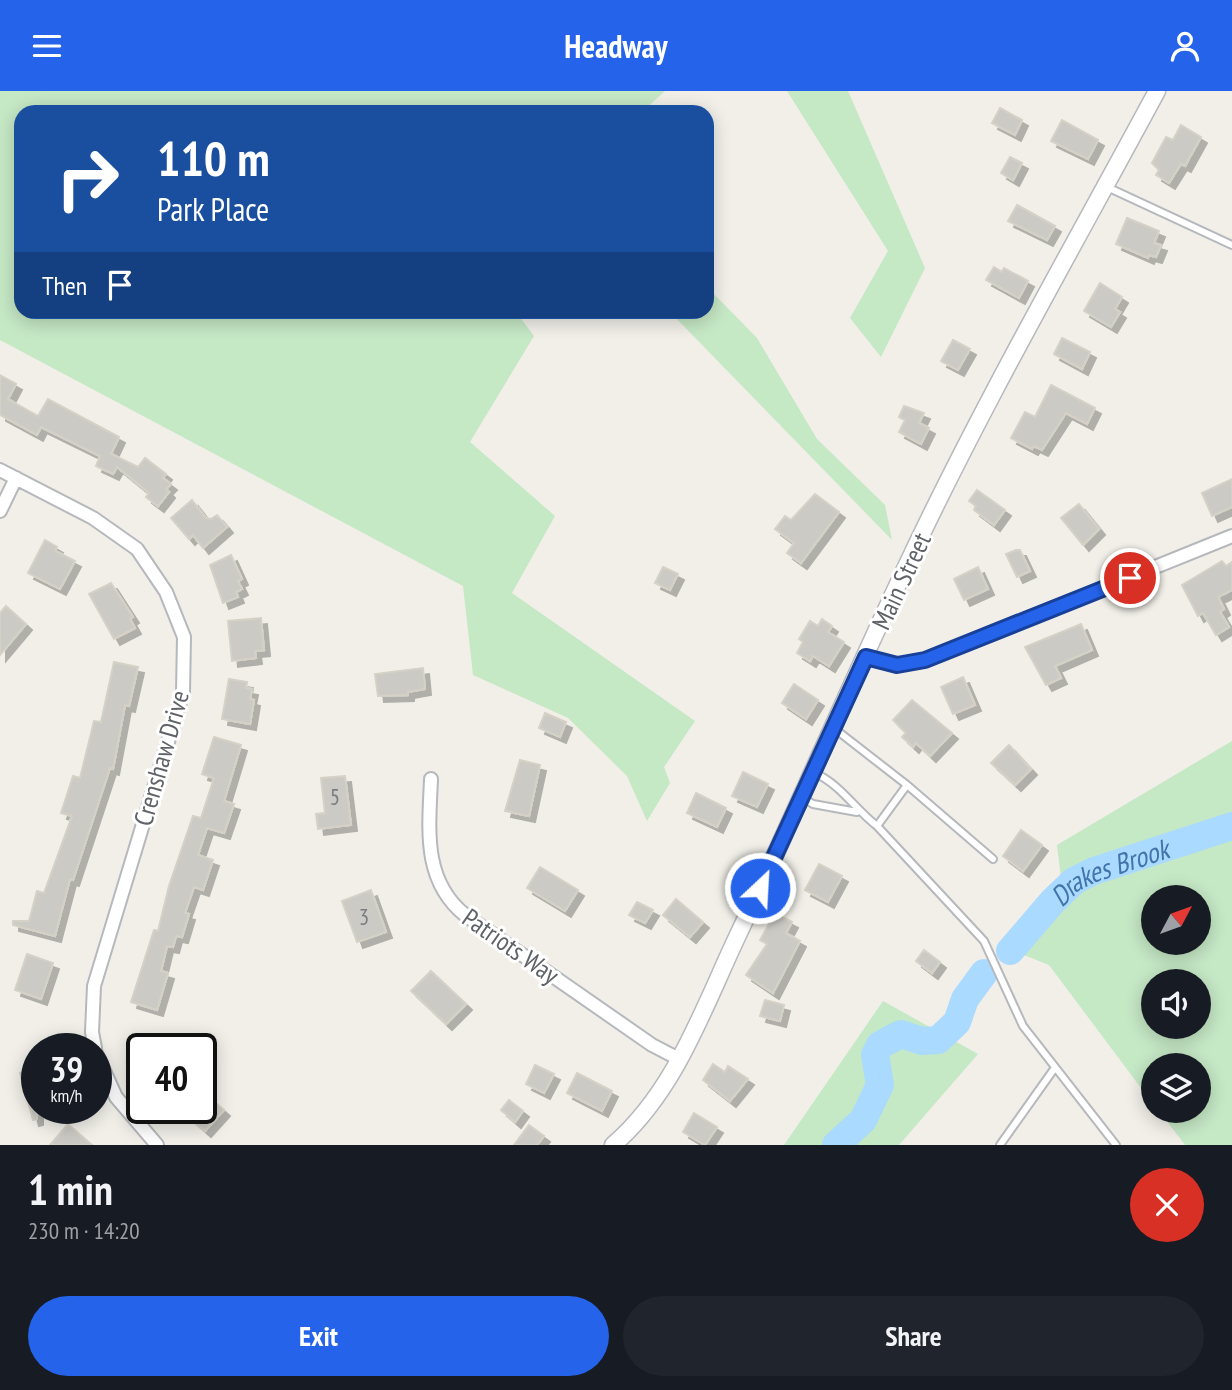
<!DOCTYPE html>
<meta charset="utf-8">
<style>
body{margin:0;font-family:"PT Sans Narrow",sans-serif;background:#20242c;color:#f1f3f6;height:100vh;display:flex;flex-direction:column;font-size:26px;white-space:nowrap}
*{box-sizing:border-box;margin:0}
p{font-size:23px;color:#9ea1a6}
.icon{flex:none;width:38px;height:38px;fill:none;stroke:currentColor;stroke-width:2;stroke-linecap:round;stroke-linejoin:round}
.map{position:relative;height:1054px;overflow:hidden}
.panel{display:flex;flex-direction:column;background:#171b24;flex:1}
.panel>*{flex:none}
.top-card{position:absolute;left:14px;top:14px;width:700px;height:214px;border-radius:21px;box-shadow:0 4px 18px #0003;background:#1a4fa0;color:#fff;overflow:hidden}
.needle{width:46px;rotate:49deg}
.buttons{position:absolute;left:1141px;top:794px;display:grid;gap:14px}
.buttons a{display:grid;place-items:center;width:70px;height:70px;border-radius:50%;background:#171b24;box-shadow:0 4px 18px #0003;font-size:35px}
.speed{position:absolute;left:21px;top:942px;display:flex;gap:14px;font-size:35px;font-weight:700;text-align:center}
.speed>*{display:grid;place-content:center;width:91px;height:91px;border-radius:50%;background:#171b24;box-shadow:0 4px 18px #0003;line-height:1}
.speed small{font-size:18px;font-weight:400}
.speed .limit{border:4px solid #111;border-radius:10px;background:#fff;color:#111}
.pin{position:absolute;display:grid;place-items:center;width:60px;height:60px;color:#fff;margin:-30px;border:4px solid #fff;border-radius:50%;box-shadow:0 2px 7px #0007}
.me{position:absolute;width:77px;margin:-38px;rotate:25deg;stroke-linejoin:round;filter:drop-shadow(0 0 5px #0008)}
.turn{display:flex;align-items:center;gap:24px;height:147px;padding:0 28px;font-size:32px}
.turn .icon{width:91px;height:91px;stroke-width:2.5}
.turn b{display:block;font-size:49px;line-height:60px}
.then{display:flex;align-items:center;height:66px;padding:0 28px;background:#0003;gap:14px;font-size:26px}
.round{display:grid;place-items:center;flex:none;width:74px;height:74px;border-radius:37px;background:#20242c}
.head{display:flex;align-items:center;justify-content:space-between;height:119px;padding:0 28px}
h1{font-size:42px;font-weight:600;line-height:52px}
.button{display:flex;gap:14px;margin-top:auto;padding:14px 28px}
.button a{flex:1;height:80px;border-radius:42px;background:#2563eb;color:#fff;font-size:28px;font-weight:600;line-height:80px;text-align:center}
.button a+a{background:#20242c;color:#f1f3f6}
header{display:flex;justify-content:space-between;align-items:center;height:91px;padding:0 28px;background:#2563eb;color:#fff;font-size:32px;font-weight:600}
.map>svg:first-child{display:block}
.green{fill:#c5e8c5;fill-rule:evenodd}
.lines{fill:none;stroke-linecap:round;stroke-linejoin:round}
.river{stroke:#aadaff;stroke-width:28}
.building{fill:#cccac5;stroke:#d6d1c6;stroke-width:2;filter:url(#shadow)}
.service-casing{stroke:#b5b8bc;stroke-width:10}
.minor-casing{stroke:#b5b8bc;stroke-width:16}
.tertiary-casing{stroke:#b5b8bc;stroke-width:19}
.service{stroke:#fff;stroke-width:6}
.minor{stroke:#fff;stroke-width:12}
.tertiary{stroke:#fff;stroke-width:16}
.route-casing{stroke:#184099;stroke-width:18}
.route{stroke:#2563eb;stroke-width:12}
.labels{text-anchor:middle;dominant-baseline:central;stroke-width:6;stroke-linejoin:round;paint-order:stroke}
.number-label{font-size:23px;fill:#7a7d7f}
.street-label{font-size:26px;fill:#5f6368;stroke:#fff}
.water-label{font-size:28px;font-style:italic;fill:#4174aa;stroke:#fff}
</style>
<header><svg class="icon" aria-label="menu" viewBox="0 0 24 24"><path d="M4 6h16M4 12h16M4 18h16"/></svg>Headway<svg class="icon" aria-label="person" viewBox="0 0 24 24"><circle cx="12" cy="8" r="4"/><path d="M4 21q1-7 8-7t8 7"/></svg></header>
<div class="map">
<svg width="1232" height="1054" viewBox="0 0 1232 1054">
<defs>
<filter id="shadow"><feDropShadow dx="6" dy="6" stdDeviation="0" flood-color="#0004"/></filter>
</defs>
<rect width="100%" height="100%" fill="#f1efe8"/>
<path class="green" d="M 0,0 L 665,0 L 642,21 L 21,21 L 21,220 L 516,221 L 534,245 L 470,351 L 555,425 L 512,502 L 695,630 L 664,676 L 670,692 L 647,730 L 627,685 L 568,627 L 473,584 L 463,495 L 0,249 Z
M 787,0 L 848,0 L 925,177 L 881,266 L 850,227 L 888,160 Z
M 707,196 L 757,247 L 817,348 L 885,414 L 892,449 L 670,221 L 707,220 Z
M 1232,650 L 1232,1054 L 1185,1054 L 1159,1020 L 1199,1020 L 1199,975 L 1153,975 L 1153,1013 L 1049,874 L 1014,860 L 1063,804 L 1057,754 ZM 1153,807 L 1199,807 L 1199,852 L 1153,852 ZM 1153,891 L 1199,891 L 1199,936 L 1153,936 Z
M 883,910 L 978,963 L 899,1054 L 784,1054 Z"/>
<g class="lines">
<g class="river">
<path id="s1" d="M 1010,860 L 1053,810 L 1074,790 L 1094,780 L 1232,735"/>
<path d="M 836,1054 L 863,1029 L 880,994 L 875,964 L 880,954 L 901,943 L 922,950 L 938,949 L 957,931 L 965,908 L 984,882"/>
</g>
</g>
<path class="building" d="M 1000,17 L 1022,29 L 1015,44 L 992,32 Z
M 1062,29 L 1098,49 L 1088,68 L 1051,50 Z
M 1181,34 L 1201,46 L 1185,75 L 1181,73 L 1169,92 L 1156,84 L 1159,79 L 1152,72 L 1166,46 L 1173,49 Z
M 1010,66 L 1022,72 L 1013,89 L 1001,82 Z
M 1017,114 L 1055,135 L 1047,149 L 1008,130 Z
M 1127,127 L 1159,140 L 1154,152 L 1161,154 L 1156,166 L 1149,164 L 1148,167 L 1116,153 Z
M 994,176 L 1002,181 L 1004,177 L 1028,190 L 1019,207 L 986,189 Z
M 1100,192 L 1122,206 L 1115,218 L 1120,221 L 1111,236 L 1084,220 Z
M 1062,247 L 1090,261 L 1082,278 L 1054,263 Z
M 953,249 L 970,258 L 958,279 L 941,270 Z
M 0,284 L 16,293 L 8,308 L 38,325 L 48,308 L 119,346 L 111,363 L 138,376 L 145,367 L 166,383 L 163,387 L 171,393 L 166,398 L 169,401 L 158,415 L 146,406 L 149,402 L 117,376 L 113,383 L 96,375 L 100,365 L 41,336 L 37,344 L 0,324 Z
M 1051,294 L 1095,317 L 1087,333 L 1066,322 L 1042,359 L 1034,355 L 1032,358 L 1011,347 L 1025,321 L 1035,326 Z
M 904,315 L 924,322 L 919,332 L 929,337 L 921,353 L 899,341 L 905,329 L 899,326 Z
M 1232,388 L 1232,416 L 1212,425 L 1202,402 Z
M 977,399 L 1005,419 L 994,434 L 974,419 L 976,415 L 969,410 Z
M 815,403 L 839,421 L 801,472 L 787,462 L 794,452 L 775,438 L 785,425 L 791,429 Z
M 192,409 L 206,427 L 211,428 L 217,424 L 227,436 L 203,457 L 193,444 L 189,448 L 171,427 Z
M 1079,413 L 1099,438 L 1083,454 L 1061,427 Z
M 45,449 L 57,456 L 55,460 L 75,470 L 60,498 L 28,482 Z
M 1016,459 L 1020,459 L 1030,480 L 1017,486 L 1006,463 Z
M 231,464 L 242,488 L 238,490 L 242,498 L 236,501 L 238,506 L 223,512 L 210,474 Z
M 1222,470 L 1226,475 L 1232,471 L 1232,499 L 1218,506 L 1224,518 L 1220,521 L 1229,536 L 1216,544 L 1203,522 L 1198,525 L 1182,494 Z
M 663,476 L 678,483 L 670,499 L 655,492 Z
M 978,476 L 988,498 L 964,509 L 954,488 Z
M 111,492 L 133,526 L 130,528 L 135,537 L 114,548 L 89,503 Z
M 6,515 L 26,533 L 0,564 L 0,522 Z
M 261,527 L 264,559 L 255,560 L 256,567 L 232,570 L 228,530 Z
M 822,528 L 832,535 L 828,541 L 844,551 L 829,575 L 813,565 L 810,570 L 797,562 L 803,551 L 799,548 L 810,530 L 818,535 Z
M 1081,533 L 1092,559 L 1055,575 L 1061,587 L 1046,594 L 1025,556 Z
M 114,571 L 138,576 L 129,615 L 125,614 L 113,678 L 110,677 L 73,789 L 70,788 L 55,845 L 13,834 L 13,830 L 29,830 L 37,800 L 44,802 L 72,725 L 61,722 L 73,685 L 80,687 L 94,630 L 101,631 Z
M 423,577 L 425,598 L 408,601 L 408,604 L 378,605 L 375,583 Z
M 963,586 L 975,614 L 953,623 L 941,596 Z
M 229,588 L 247,591 L 246,597 L 252,598 L 250,608 L 254,609 L 250,633 L 222,628 Z
M 794,593 L 818,609 L 806,628 L 782,612 Z
M 912,609 L 952,642 L 930,665 L 916,652 L 913,656 L 902,646 L 906,642 L 893,629 Z
M 545,622 L 566,631 L 560,646 L 539,637 Z
M 214,646 L 241,654 L 224,710 L 234,713 L 224,742 L 207,737 L 198,764 L 213,769 L 203,799 L 194,796 L 185,822 L 189,823 L 182,846 L 176,845 L 173,856 L 167,855 L 161,880 L 168,882 L 157,919 L 131,911 L 154,839 L 158,840 L 169,795 L 193,725 L 201,727 L 214,687 L 202,683 Z
M 1009,654 L 1031,678 L 1015,694 L 991,672 Z
M 520,669 L 540,674 L 529,725 L 505,720 Z
M 743,681 L 768,693 L 757,716 L 732,705 Z
M 345,685 L 351,734 L 318,738 L 316,723 L 325,722 L 321,687 Z
M 696,702 L 726,717 L 717,736 L 687,722 Z
M 1021,739 L 1042,754 L 1023,780 L 1003,765 Z
M 819,773 L 842,785 L 828,811 L 805,799 Z
M 540,776 L 578,799 L 565,820 L 527,797 Z
M 371,799 L 386,841 L 357,851 L 342,810 Z
M 676,808 L 703,831 L 690,846 L 663,824 Z
M 637,811 L 653,819 L 645,832 L 629,824 Z
M 775,822 L 792,831 L 786,842 L 800,850 L 773,902 L 746,884 L 767,853 L 760,849 Z
M 924,859 L 940,871 L 932,882 L 916,870 Z
M 27,863 L 53,872 L 41,908 L 15,899 Z
M 431,880 L 466,913 L 446,933 L 411,900 Z
M 765,909 L 784,914 L 780,930 L 760,925 Z
M 713,973 L 725,981 L 728,975 L 748,988 L 730,1010 L 703,989 Z
M 535,974 L 554,983 L 544,1002 L 526,993 Z
M 37,977 L 37,1028 L 33,1029 L 20,982 Z
M 577,982 L 612,1000 L 602,1020 L 567,1002 Z
M 201,999 L 224,1019 L 205,1040 L 179,1017 L 201,1017 Z
M 509,1009 L 523,1020 L 515,1031 L 501,1019 Z
M 694,1022 L 717,1036 L 705,1054 L 683,1041 Z
M 68,1033 L 92,1054 L 50,1054 Z
M 529,1034 L 544,1045 L 537,1054 L 514,1054 Z"/>
<g class="lines">
<defs>
<path id="service" d="M 1107,96 L 1232,154
M 835,638 L 907,694 L 993,768
M 815,682 C 841,694 855,718 877,735 L 984,850 L 1023,935 L 1116,1054
M 803,707 L 813,713 L 857,721
M 877,735 L 907,694
M 1000,1054 L 1054,978"/>
<path id="minor" d="M 0,379 L 93,427 L 137,458 L 166,501 L 184,546 L 183,601 L 94,895 L 92,941 L 95,957
M 0,420 L 16,387
M 866,566 L 897,574 L 925,569 L 1232,445
M 431,688 C 429,738 422,789 465,824 L 652,954 L 679,968
M 96,962 L 116,1006 L 157,1054"/>
<path id="tertiary" d="M 613,1054 C 675,1001 703,918 737,846 C 795,723 848,599 906,476 C 982,314 1072,158 1157,0"/>
</defs>
<use href="#service" class="service-casing"/>
<use href="#minor" class="minor-casing"/>
<use href="#tertiary" class="tertiary-casing"/>
<use href="#service" class="service"/>
<use href="#minor" class="minor"/>
<use href="#tertiary" class="tertiary"/>
</g>
<g class="lines">
<defs>
<path id="route" d="M 760,797 L 866,566 L 897,574 L 925,569 L 1130,487"/>
</defs>
<use href="#route" class="route-casing"/>
<use href="#route" class="route"/>
</g>
<g class="labels">
<g class="number-label">
<text x="335" y="705">5</text>
<text x="364" y="825">3</text>
</g>
<g class="street-label">
<text transform="translate(901 490) rotate(-65)">Main Street</text>
<text transform="translate(161 667) rotate(-74)">Crenshaw Drive</text>
<text transform="translate(511 855) rotate(35)">Patriots Way</text>
</g>
<g class="water-label">
<text stroke="none"><textPath href="#s1" startOffset="131">Drakes Brook</textPath></text>
</g>
</g>
</svg>
<div class="buttons">
<a><svg class="needle" viewBox="-14 -14 28 28"><path d="M0-13l5 13h-10z" fill="#e53935"/><path d="M0 13l5-13h-10z" fill="#9ea1a6"/></svg></a>
<a><svg class="icon" aria-label="sound" viewBox="0 0 24 24"><path d="M4 9h4l5-4v14l-5-4H4zM17 9q2 3 0 6"/></svg></a>
<a><svg class="icon" aria-label="layers" viewBox="0 0 24 24"><path d="M12 4l9 5-9 5-9-5zM3 14l9 5 9-5"/></svg></a>
</div>
<div class="speed"><div>39<small>km/h</small></div><div class="limit">40</div></div>
<div class="pin" style="left:1130px;top:487px;background:#d93025"><svg class="icon" aria-label="arrive" viewBox="0 0 24 24"><path d="M6 21V4h12l-3 4 3 4H6"/></svg></div>
<svg class="me" style="left:760px;top:797px" viewBox="-20 -20 40 40"><circle r="17" fill="#2563eb" stroke="#fff" stroke-width="3"/><path d="M0-11L8 9 0 5-8 9z" fill="#fff"/></svg>
<div class="top-card">
<div class="turn"><svg class="icon" aria-label="right" viewBox="0 0 24 24"><path d="M7 20v-9h11M14 6l5 5-5 5"/></svg><div><b>110 m</b>Park Place</div></div>
<div class="then">Then<svg class="icon" aria-label="arrive" viewBox="0 0 24 24"><path d="M6 21V4h12l-3 4 3 4H6"/></svg></div>
</div>
</div>
<section class="panel">
<div class="head"><div><h1>1 min</h1><p>230 m · 14:20</p></div><a class="round" style="background:#d93025;color:#fff"><svg class="icon" aria-label="close" viewBox="0 0 24 24"><path d="M6 6l12 12M18 6L6 18"/></svg></a></div>
<div class="button"><a>Exit</a><a>Share</a></div>
</section>
